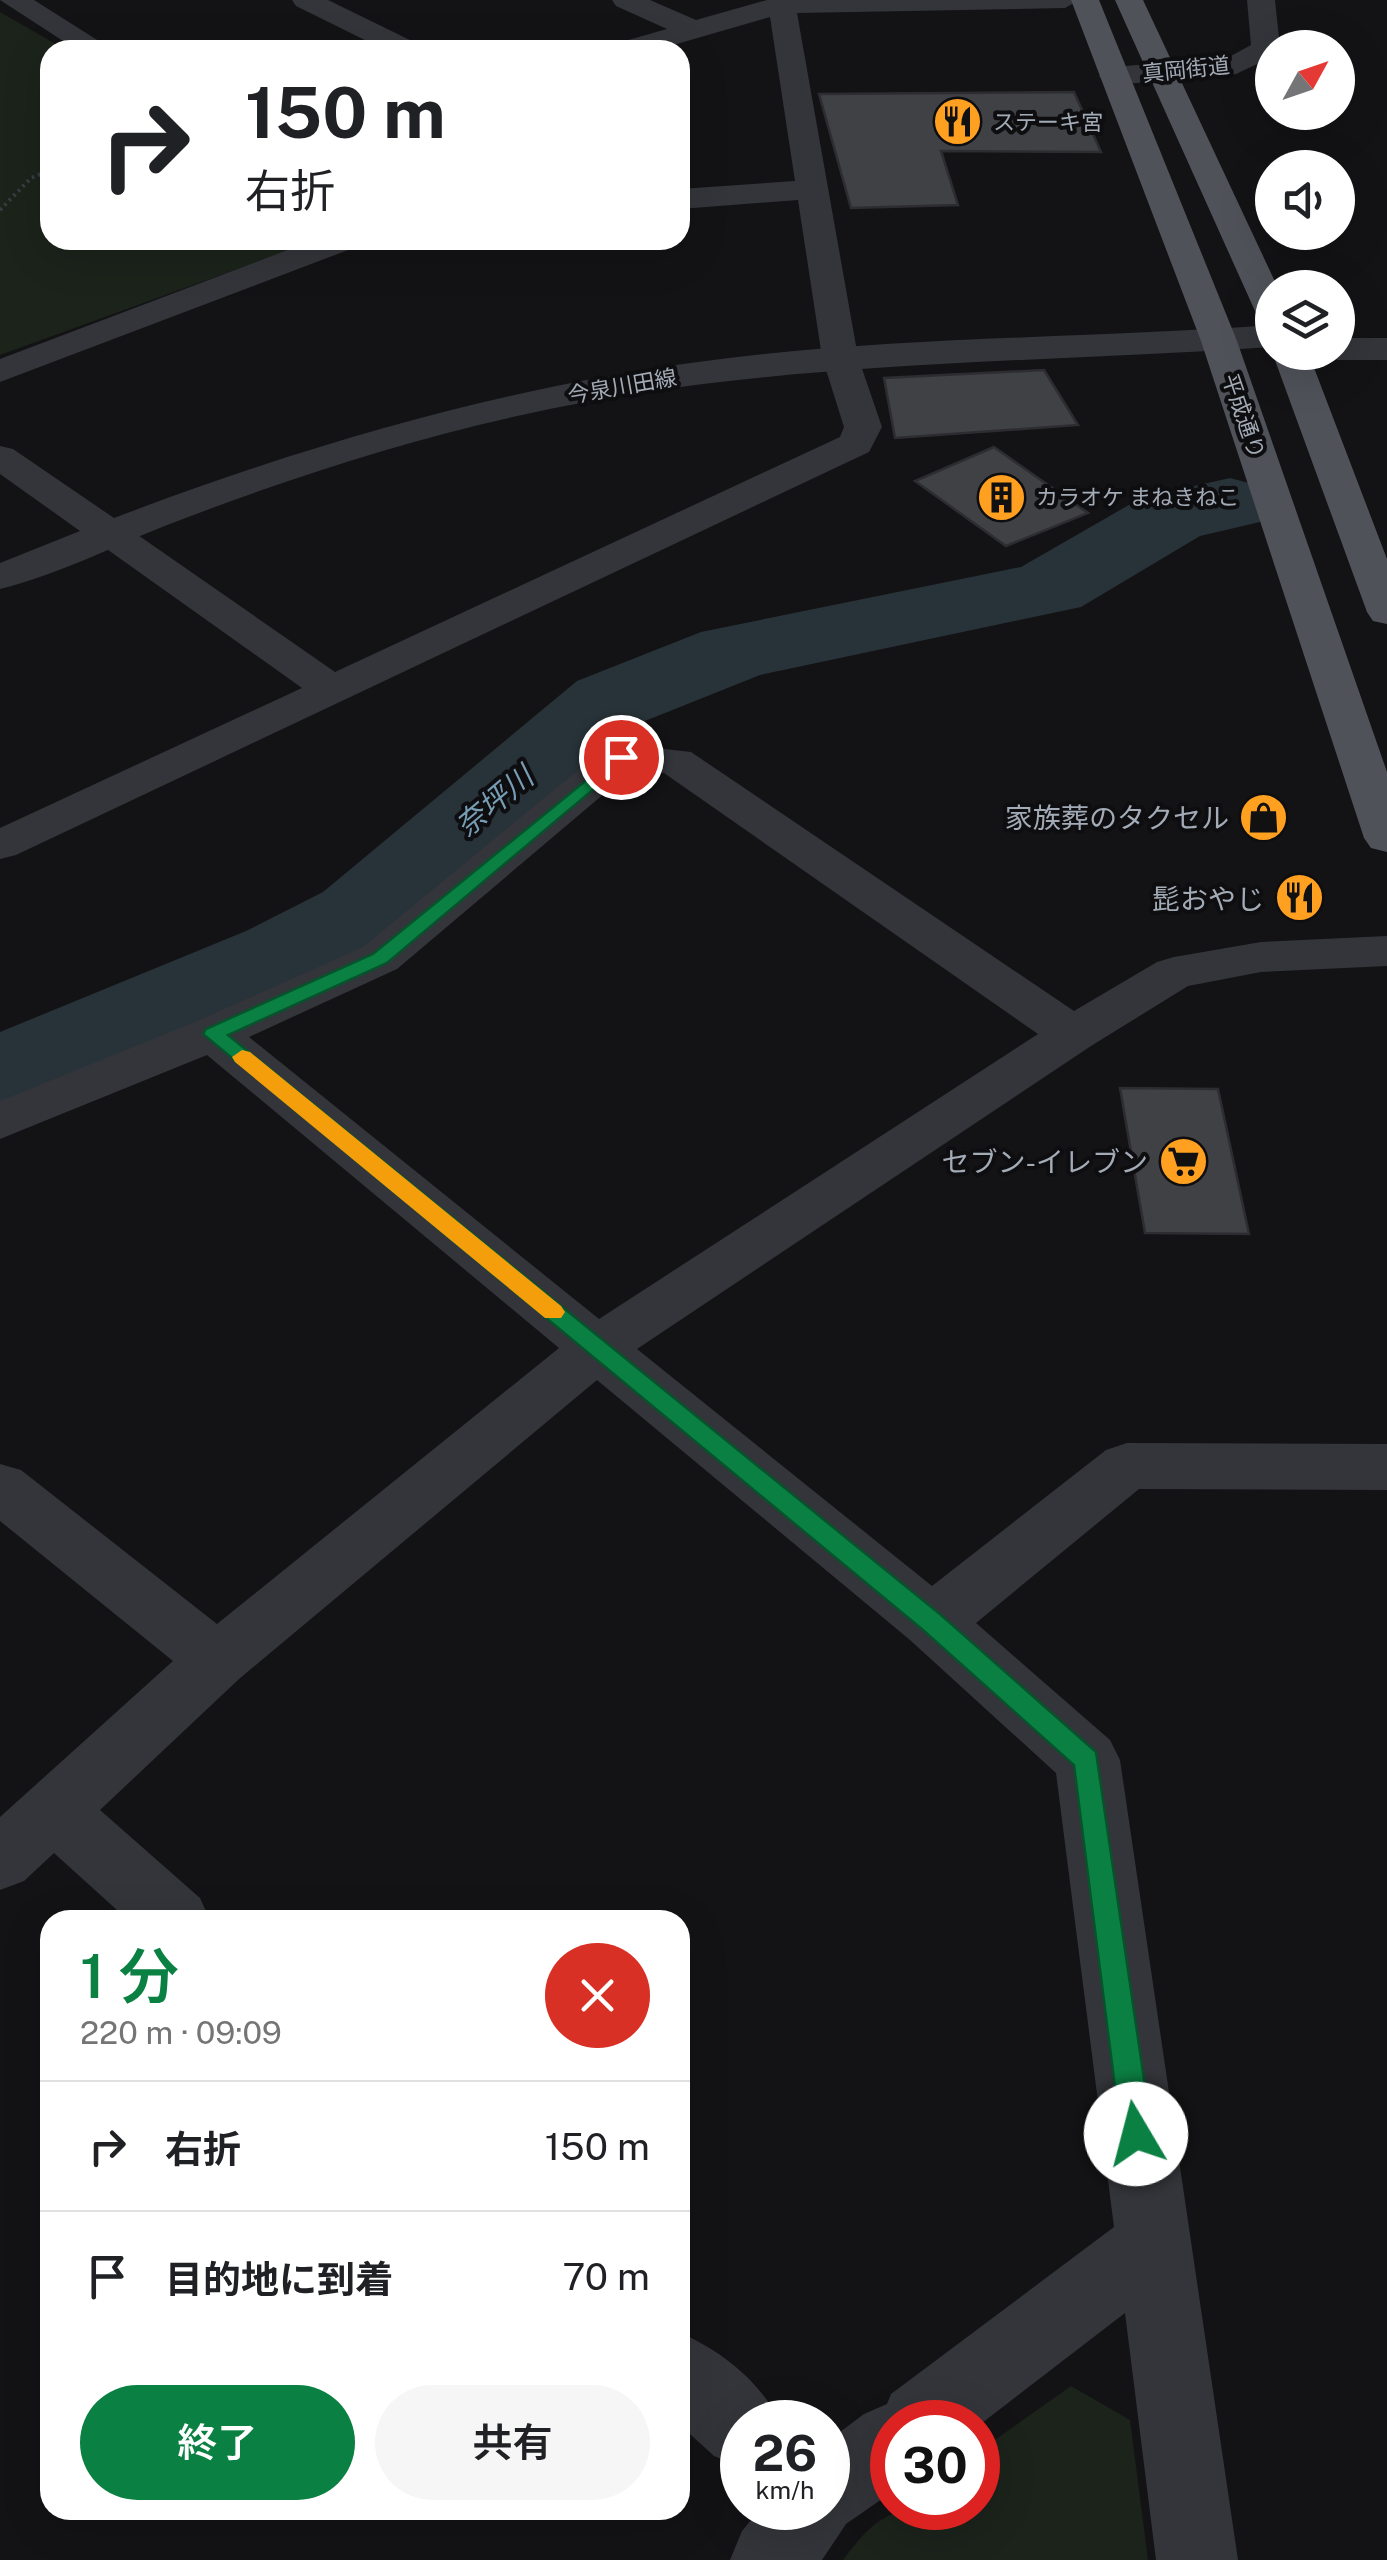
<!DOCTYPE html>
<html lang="ja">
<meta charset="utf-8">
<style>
body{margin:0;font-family:"Public Sans","Noto Sans JP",sans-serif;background:#f6f6f6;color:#202124;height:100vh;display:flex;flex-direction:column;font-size:38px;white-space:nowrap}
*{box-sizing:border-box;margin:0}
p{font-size:32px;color:#757577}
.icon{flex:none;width:55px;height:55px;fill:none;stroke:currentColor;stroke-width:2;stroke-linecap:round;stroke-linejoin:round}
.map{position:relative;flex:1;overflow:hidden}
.panel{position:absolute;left:40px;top:1910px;width:650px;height:610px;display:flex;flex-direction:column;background:#fff;border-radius:30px;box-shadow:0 10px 40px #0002}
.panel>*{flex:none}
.banner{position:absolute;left:40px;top:40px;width:650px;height:210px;border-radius:30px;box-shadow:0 10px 40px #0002;background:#fff;color:#202124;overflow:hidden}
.needle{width:65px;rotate:50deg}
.buttons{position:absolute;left:1255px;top:30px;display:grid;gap:20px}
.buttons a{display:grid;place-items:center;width:100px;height:100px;border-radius:50%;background:#fff;box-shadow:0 10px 40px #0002;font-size:50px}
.speed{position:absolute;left:720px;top:2400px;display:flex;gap:20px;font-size:50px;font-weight:700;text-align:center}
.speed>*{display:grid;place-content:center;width:130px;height:130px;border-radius:50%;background:#fff;box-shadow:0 10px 40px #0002;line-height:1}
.speed small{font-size:25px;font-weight:400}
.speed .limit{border:15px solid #d22;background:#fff;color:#111}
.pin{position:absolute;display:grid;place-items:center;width:85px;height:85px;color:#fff;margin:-42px;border:5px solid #fff;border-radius:50%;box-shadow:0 2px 10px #0007}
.me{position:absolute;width:110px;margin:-55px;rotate:352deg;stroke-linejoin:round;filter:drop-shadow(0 0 8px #0008)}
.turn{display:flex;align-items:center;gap:35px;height:210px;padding:0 40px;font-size:45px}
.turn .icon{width:130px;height:130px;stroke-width:2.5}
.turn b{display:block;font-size:70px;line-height:85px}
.round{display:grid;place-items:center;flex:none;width:105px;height:105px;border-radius:52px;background:#f6f6f6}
.headline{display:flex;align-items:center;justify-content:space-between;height:170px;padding:0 40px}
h1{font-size:60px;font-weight:600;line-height:75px;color:#0b8043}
.button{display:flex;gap:20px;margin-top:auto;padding:20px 40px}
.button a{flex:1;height:115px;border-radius:60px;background:#0b8043;color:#fff;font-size:40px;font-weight:600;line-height:115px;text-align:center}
.button a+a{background:#f6f6f6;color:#202124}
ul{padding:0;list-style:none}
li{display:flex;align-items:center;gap:30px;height:130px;padding:0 40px;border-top:2px solid #e0e0e0}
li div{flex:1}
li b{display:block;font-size:38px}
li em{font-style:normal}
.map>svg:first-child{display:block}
.green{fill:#1b231b}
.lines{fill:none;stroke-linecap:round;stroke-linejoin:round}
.river{fill:#283339;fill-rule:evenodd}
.building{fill:#3f4145;stroke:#2d2d31;stroke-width:2.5}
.path{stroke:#393c41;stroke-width:4;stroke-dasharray:2.5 4;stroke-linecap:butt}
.minor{fill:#33353a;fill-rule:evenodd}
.tertiary{fill:#33353a;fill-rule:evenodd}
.primary{fill:#4f5259;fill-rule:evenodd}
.route{fill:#0b8043;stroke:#07532c;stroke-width:2.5}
.slow{fill:#f59e0b}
.labels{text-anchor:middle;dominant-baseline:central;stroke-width:8;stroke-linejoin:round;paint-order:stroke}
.far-street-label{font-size:22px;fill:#a3abb6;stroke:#0e0e10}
.far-poi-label{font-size:22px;fill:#a3abb6;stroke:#0e0e10;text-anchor:start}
.poi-label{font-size:28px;fill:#a3abb6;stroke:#0e0e10;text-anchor:end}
.water-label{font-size:30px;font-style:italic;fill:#779db5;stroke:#0e0e10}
</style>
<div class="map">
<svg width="1387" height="2560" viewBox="0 0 1387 2560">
<rect width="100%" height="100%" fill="#131315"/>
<path class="green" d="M 0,12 L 66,50 L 50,50 L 50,240 L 317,240 L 0,355 Z
M 1071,2386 L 1130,2420 L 1148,2560 L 843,2560 C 887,2499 908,2508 978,2508 L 978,2452 Z"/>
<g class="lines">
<path class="river" d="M 1230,478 L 1260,486 L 1273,504 L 1260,522 L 1200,536 L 1081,607 L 760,675 L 645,721 L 397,938 L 322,979 L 40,1102 L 0,1113 L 0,1032 L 246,931 L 323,892 L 577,681 L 701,632 L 1021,567 L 1141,498 Z"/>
</g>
<path class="building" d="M 1074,92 L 1101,152 L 941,151 L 958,205 L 851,208 L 819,94 Z
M 1044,370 L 1078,425 L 895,438 L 884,378 Z
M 994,447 L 1088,513 L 1006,546 L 915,481 Z
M 1120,1088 L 1218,1089 L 1249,1234 L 1145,1233 Z"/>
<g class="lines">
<path class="path" d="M 0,210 L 31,178 L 50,170"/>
<path class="minor" d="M 0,0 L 34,0 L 113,50 L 77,50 Z
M 292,0 L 328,0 L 418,44 L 423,50 L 385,50 L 296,6 Z
M 612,0 L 650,0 L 696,20 L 767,0 L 1079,0 L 1065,8 L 797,13 L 858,357 L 882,427 L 869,452 L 16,855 L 0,859 L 0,828 L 302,688 L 94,540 L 88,532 L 94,524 L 108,520 L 122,524 L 335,672 L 840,437 L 844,427 L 822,357 L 798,200 L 680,209 L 680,189 L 795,181 L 770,17 L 656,50 L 609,50 L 614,44 L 667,29 L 616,6 Z
M 314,240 L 361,240 L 356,247 L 0,382 L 0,359 Z
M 621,744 L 691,752 L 1074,1011 L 1157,962 L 1174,957 L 1261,942 L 1387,936 L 1387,966 L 1261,972 L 1188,986 L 1091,1046 L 637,1349 L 932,1586 L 1106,1450 L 1127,1443 L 1387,1444 L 1387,1490 L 1139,1489 L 976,1623 L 1110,1740 L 1120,1760 L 1238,2560 L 1156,2560 L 1125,2313 L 978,2426 L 978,2422 L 892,2422 L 892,2492 L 846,2524 L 822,2560 L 730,2560 L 742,2531 L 761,2508 L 828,2508 L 828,2441 L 864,2414 L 887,2404 L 891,2394 L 1114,2227 L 1056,1773 L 910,1640 L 597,1380 L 239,1679 L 100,1810 L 200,1898 L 210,1920 L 128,1920 L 54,1853 L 24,1881 L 0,1890 L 0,1817 L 173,1661 L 0,1521 L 0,1464 L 21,1470 L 217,1624 L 559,1348 L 207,1055 L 0,1139 L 0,1101 L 195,1022 L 363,947 L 605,748 ZM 631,771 L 664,773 L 1038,1034 L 599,1319 L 249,1037 L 397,969 Z
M 680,2333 C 719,2349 763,2383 779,2422 L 742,2422 L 742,2467 L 714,2456 L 680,2425 Z"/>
<path class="tertiary" d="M 1247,0 L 1275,0 L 1280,48 L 1272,48 L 1272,57 L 1236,74 L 1114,85 L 1104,82 L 1099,76 L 1104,70 L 1114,67 L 1229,57 L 1251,45 Z
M 1272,325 L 1272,347 C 1021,364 768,360 522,415 C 407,440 293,477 183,519 C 123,541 62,574 0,589 L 0,563 L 80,531 L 0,474 L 0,446 L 13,449 L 114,518 C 303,446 497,389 698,362 C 887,336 1081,339 1272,325 Z
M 1387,338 L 1387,360 L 1338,360 L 1323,352 L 1338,352 L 1338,338 Z"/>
<path class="primary" d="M 1071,0 L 1099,0 L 1237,341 L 1387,772 L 1387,852 L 1371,848 L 1364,838 L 1201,341 Z
M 1115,0 L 1143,0 L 1278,288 L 1272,288 L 1272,321 L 1260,318 L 1255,311 Z
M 1272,352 L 1308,352 L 1387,559 L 1387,624 L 1373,621 L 1367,612 Z"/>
</g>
<path class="route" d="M 621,752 L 630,757 L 627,761 L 387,963 L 228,1035 L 941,1615 L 1096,1752 L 1152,2134 L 1147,2145 L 1136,2149 L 1126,2145 L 1121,2134 L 1074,1765 L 923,1630 L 203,1034 L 206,1029 L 373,954 Z"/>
<path class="slow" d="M 242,1050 L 250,1052 L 561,1306 L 565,1312 L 561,1318 L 545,1318 L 235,1062 L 232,1057 Z"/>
<defs>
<symbol id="restaurant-disc" viewBox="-11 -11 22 22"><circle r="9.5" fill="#ffa020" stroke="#0e0e10"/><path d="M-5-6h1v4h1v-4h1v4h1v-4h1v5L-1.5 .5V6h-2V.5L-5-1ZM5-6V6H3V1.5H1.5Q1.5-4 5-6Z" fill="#111"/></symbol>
<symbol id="building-disc" viewBox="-11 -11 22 22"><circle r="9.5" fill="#ffa020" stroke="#0e0e10"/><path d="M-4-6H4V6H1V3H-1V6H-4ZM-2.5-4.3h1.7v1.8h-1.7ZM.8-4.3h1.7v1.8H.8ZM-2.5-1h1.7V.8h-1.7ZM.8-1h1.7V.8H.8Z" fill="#111"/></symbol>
<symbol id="shop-disc" viewBox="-11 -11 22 22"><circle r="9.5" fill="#ffa020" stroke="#0e0e10"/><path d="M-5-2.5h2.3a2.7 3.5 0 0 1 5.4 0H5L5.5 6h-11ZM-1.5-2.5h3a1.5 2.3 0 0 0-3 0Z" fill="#111"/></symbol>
<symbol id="supermarket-disc" viewBox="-11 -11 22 22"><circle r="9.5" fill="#ffa020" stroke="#0e0e10"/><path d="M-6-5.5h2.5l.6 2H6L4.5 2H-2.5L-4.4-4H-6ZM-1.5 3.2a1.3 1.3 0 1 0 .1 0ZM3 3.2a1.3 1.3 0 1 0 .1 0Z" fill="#111"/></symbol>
</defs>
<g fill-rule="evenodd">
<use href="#restaurant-disc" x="930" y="94" width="55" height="55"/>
<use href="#building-disc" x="974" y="470" width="55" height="55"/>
<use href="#shop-disc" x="1236" y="790" width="55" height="55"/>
<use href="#restaurant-disc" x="1272" y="870" width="55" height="55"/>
<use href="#supermarket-disc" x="1156" y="1134" width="55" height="55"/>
</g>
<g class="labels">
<g class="far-street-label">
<text transform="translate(1186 69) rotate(-6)">真岡街道</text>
<text transform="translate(622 386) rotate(-10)">今泉川田線</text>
<text transform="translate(1244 416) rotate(71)">平成通り</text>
</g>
<g class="far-poi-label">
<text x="993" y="122">ステーキ宮</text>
<text x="1036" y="497">カラオケ まねきねこ</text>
</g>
<g class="poi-label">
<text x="1229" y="817">家族葬のタクセル</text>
<text x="1264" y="898">髭おやじ</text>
<text x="1148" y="1161">セブン-イレブン</text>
</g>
<g class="water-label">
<text transform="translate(494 801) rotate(-40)">奈坪川</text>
</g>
</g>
</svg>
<div class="buttons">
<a><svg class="needle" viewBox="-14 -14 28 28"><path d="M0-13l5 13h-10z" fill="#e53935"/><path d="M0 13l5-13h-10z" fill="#757577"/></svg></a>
<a><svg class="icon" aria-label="sound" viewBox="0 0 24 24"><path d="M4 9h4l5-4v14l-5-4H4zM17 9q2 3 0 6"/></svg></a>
<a><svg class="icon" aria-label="layers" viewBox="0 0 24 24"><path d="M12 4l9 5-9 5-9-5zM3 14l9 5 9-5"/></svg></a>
</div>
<div class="speed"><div>26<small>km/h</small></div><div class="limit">30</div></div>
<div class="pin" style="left:621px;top:757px;background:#d93025"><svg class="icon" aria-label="arrive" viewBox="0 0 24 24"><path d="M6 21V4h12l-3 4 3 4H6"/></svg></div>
<svg class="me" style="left:1136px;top:2134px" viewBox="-20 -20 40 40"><circle r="19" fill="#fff"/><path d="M0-13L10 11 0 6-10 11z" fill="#0b8043"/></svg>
<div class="banner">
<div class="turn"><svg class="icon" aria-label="right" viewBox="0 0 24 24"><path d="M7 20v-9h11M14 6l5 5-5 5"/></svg><div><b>150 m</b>右折</div></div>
</div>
<section class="panel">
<div class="headline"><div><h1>1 分</h1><p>220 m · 09:09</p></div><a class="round" style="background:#d93025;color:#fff"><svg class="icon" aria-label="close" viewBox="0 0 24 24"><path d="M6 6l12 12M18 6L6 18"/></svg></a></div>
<ul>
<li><svg class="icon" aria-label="right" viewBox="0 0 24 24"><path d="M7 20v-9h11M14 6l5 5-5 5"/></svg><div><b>右折</b></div><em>150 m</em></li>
<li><svg class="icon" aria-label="arrive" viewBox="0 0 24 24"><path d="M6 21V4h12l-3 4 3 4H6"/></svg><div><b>目的地に到着</b></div><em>70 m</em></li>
</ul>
<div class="button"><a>終了</a><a>共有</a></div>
</section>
</div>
